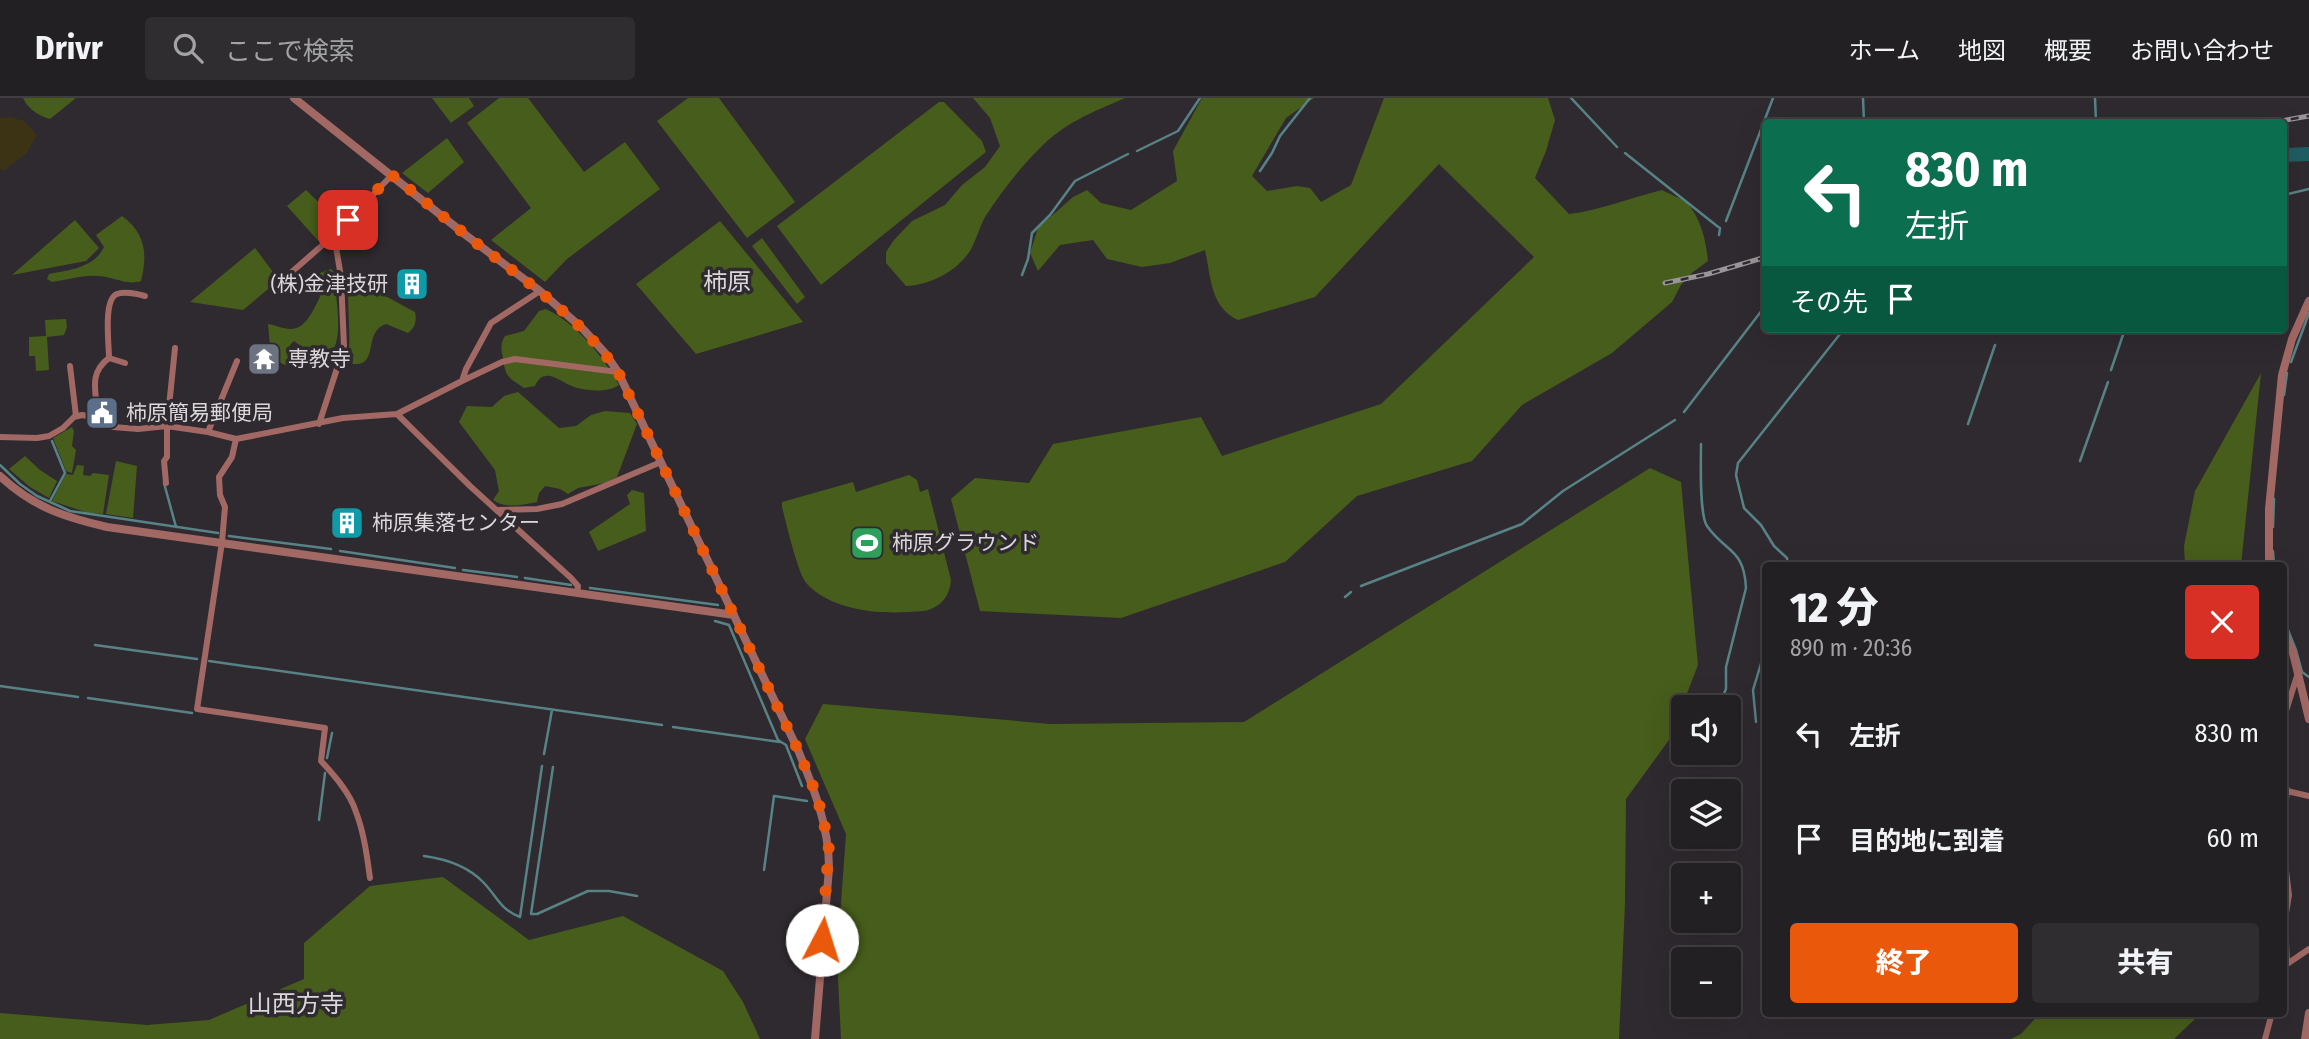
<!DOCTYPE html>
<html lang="ja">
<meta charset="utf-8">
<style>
body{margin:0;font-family:"Fira Sans Condensed","Noto Sans JP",sans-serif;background:#2f2d30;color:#f1f3f6;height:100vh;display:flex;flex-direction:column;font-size:26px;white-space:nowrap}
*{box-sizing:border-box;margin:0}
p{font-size:23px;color:#a3a3a6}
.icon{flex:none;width:38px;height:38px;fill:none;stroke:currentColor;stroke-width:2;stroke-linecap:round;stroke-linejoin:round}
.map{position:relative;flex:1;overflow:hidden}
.drawer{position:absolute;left:1762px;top:464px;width:525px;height:455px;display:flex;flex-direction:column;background:#232023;border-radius:7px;box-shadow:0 7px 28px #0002,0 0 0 2px #403e41}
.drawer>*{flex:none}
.hud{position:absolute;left:1762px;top:21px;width:525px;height:214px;border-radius:7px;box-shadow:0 7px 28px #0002,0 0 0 2px #403e41;background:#0b6e4f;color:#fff;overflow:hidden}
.buttons{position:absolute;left:1671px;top:597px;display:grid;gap:14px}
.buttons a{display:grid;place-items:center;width:70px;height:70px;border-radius:7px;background:#232023;box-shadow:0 7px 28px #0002,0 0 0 2px #403e41;font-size:35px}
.pin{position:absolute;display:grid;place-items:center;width:60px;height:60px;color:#fff;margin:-30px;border-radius:14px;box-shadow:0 4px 10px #0006}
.me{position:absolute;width:77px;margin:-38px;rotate:5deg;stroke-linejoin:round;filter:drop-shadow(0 0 5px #0008)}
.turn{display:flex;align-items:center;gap:24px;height:147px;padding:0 28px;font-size:32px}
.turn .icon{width:91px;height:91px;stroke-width:2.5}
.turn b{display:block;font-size:49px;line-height:60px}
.then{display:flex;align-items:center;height:66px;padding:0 28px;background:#0003;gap:14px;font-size:26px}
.round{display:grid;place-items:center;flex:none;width:74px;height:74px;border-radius:7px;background:#2f2d30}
.overview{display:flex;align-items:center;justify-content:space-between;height:119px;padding:0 28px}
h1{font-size:42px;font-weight:800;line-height:52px}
.button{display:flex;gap:14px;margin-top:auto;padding:14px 28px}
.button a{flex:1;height:80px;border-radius:7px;background:#ea580c;color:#fff;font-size:28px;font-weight:800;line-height:80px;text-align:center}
.button a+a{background:#2f2d30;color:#f1f3f6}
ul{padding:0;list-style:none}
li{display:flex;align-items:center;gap:21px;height:105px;padding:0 28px}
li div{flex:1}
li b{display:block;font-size:26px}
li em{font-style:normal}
header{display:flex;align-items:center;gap:42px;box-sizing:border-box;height:98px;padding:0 35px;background:#232023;border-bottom:2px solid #403e41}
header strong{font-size:33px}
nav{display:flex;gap:38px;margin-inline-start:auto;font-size:24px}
.search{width:490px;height:63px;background:#2f2d30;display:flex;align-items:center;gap:18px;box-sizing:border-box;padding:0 24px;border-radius:7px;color:#a3a3a6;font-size:26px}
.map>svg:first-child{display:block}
.green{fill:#475d1b}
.sand{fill:#3b3313}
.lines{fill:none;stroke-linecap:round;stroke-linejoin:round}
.stream{stroke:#578387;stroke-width:2.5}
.river{stroke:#1e5e63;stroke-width:14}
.minor{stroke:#a26864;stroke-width:6}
.tertiary{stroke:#a26864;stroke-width:8}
.rail-casing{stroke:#999599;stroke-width:5}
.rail{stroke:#2f2a2f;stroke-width:2.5;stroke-dasharray:8;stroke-linecap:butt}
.route{stroke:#ea580c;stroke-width:12;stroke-dasharray:0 21.6}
.labels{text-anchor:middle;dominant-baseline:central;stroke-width:7;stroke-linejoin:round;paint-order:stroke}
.poi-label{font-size:21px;fill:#dbd8db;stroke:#2f2a2f;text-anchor:start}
.quarter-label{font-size:24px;fill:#dbd8db;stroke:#2f2a2f}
</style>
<header>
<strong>Drivr</strong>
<div class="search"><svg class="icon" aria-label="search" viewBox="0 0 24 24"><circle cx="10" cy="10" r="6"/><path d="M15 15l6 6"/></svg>ここで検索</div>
<nav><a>ホーム</a><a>地図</a><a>概要</a><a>お問い合わせ</a></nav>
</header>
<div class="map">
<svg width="2309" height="941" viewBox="0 0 2309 941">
<rect width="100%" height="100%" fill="#2f2a2f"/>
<path class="green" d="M 23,0 L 76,0 L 50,21 C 39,18 28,11 23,0 Z
M 432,0 L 469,0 L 474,8 L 451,25 Z
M 499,0 L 528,0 L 584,74 L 625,44 L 660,91 L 567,161 L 545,184 L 491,142 L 531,110 L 467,25 Z
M 688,0 L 719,0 L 795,104 L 747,140 L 657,23 Z
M 973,0 L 1125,0 C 1091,15 1065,24 1038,52 C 1019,71 1000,96 985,119 C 979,130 976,143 970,153 C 956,174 930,187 906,188 L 886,165 L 886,154 L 894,142 L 912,123 L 945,107 L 962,87 L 985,69 L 1000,48 L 990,20 Z
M 1202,0 L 1314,0 L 1286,20 L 1252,78 L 1267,93 L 1297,88 L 1310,90 L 1321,104 L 1351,87 L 1384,0 L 1548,0 L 1555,22 L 1546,53 L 1535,80 L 1569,116 C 1601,112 1630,100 1662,92 C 1669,96 1681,100 1687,105 C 1701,120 1706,143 1708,163 L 1693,174 L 1681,187 L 1672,204 L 1612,255 L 1522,307 L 1472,363 L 1357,398 L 1285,464 L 1121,520 L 980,513 L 951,401 L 975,380 L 1029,385 L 1053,346 L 1201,319 L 1222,358 L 1381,306 L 1534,159 L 1439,66 L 1315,199 L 1238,222 C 1210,209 1211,179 1205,152 L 1170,165 L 1142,169 L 1107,161 L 1093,142 L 1060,147 L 1038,173 L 1030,155 L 1038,130 L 1073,99 L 1087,92 L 1101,105 L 1131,112 L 1177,83 L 1173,53 Z
M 939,4 L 944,4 L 982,43 L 986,54 L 821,187 L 777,128 Z
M 447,40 L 464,64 L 428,95 L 402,75 Z
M 306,92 L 341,126 L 321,146 L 287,108 Z
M 122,118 C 145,135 148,155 141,183 C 127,188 112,178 97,178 C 81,177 68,182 52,184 L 47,181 L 49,176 C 69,172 94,170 104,149 L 96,137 Z
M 75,122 L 99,150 L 86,163 L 12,177 Z
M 720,123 L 803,224 L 696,256 L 636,186 Z
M 762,140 L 805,199 L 797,206 L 752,148 Z
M 255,150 L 279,182 L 243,212 L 190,204 Z
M 331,171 L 335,175 C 334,197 344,233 333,252 L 321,254 L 310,261 C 303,255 302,248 294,243 C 285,250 290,255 292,265 L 285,267 C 268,259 270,244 268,226 C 276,227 283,231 290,231 C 306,232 314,210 320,199 L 316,184 L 320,175 Z
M 363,186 L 415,214 C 417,223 415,230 408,235 L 386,226 C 361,234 382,273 348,265 C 351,242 348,217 348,194 L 355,187 Z
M 546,211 C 577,226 602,257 619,287 C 607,295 588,293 574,289 C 560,284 544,267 535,288 L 524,290 C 509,280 505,279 503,260 C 501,250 500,247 505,238 L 524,233 L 539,213 Z
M 66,221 L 67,229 L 64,237 L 47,239 L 49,272 L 36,273 L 35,258 L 29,258 L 29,239 L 46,238 L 45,222 Z
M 2261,275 L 2241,467 L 2185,467 L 2184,448 L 2195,393 Z
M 518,294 L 559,330 L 576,328 L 591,317 L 605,313 L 630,315 L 637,326 L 617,379 L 605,385 L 578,390 L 568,396 L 560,391 L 545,388 L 539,395 L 537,404 C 523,407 505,411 493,402 L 499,393 L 495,372 L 459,324 L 467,308 L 492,309 L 504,298 Z
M 72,329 L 74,333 L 72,348 L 76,352 L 72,375 L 66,373 L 53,340 Z
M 25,358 L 40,372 L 57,383 L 49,400 L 30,389 L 9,371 Z
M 116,363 L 137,368 L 133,420 L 106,416 Z
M 77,367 L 84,368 L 83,377 L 90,378 L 93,375 L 109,377 L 103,416 L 88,415 L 52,403 L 66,376 L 73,377 Z
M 1650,370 L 1681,384 L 1698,567 L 1669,642 L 1626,701 L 1625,805 L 1619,941 L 841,941 L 837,860 L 846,736 L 805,641 L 823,606 L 1051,626 L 1244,624 Z
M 909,377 L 917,382 L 920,394 L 928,391 L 951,482 C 950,495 944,506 931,511 C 925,514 916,513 909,514 C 875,516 832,512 807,486 C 798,477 786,424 782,409 L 782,404 L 853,384 L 856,394 Z
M 632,392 L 644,395 L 646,433 L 598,453 L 589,434 L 630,406 L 627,397 Z
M 443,779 L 529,842 L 623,818 L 723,873 L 743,904 L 760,941 L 0,941 L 0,915 L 147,927 L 209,922 L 304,881 L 304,845 L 370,788 Z
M 2040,915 L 2197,915 L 2196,920 L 2174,941 L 2011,941 L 2021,936 Z"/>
<path class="sand" d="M 11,19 L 24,23 L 37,37 L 26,56 L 3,73 L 0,70 L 0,20 Z"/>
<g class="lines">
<path class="stream" d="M 1571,0 L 1617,49
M 1863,0 L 1864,24
M 2095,0 L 2096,24
M 1137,53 L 1178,33 L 1200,0
M 1625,55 L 1717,128 L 1720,130 L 1719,137
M 1260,73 L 1272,55 L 1280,38 L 1310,0
M 2284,97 L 2309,91
M 1726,123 L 1773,0
M 1022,177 L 1028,161 L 1032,135 L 1050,117 L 1075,83 L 1128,56
M 2000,235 L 2001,231
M 2291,264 L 2309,215
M 2111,272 L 2125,231
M 2284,297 L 2287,275
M 1684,314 L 1766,207
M 1968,326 L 1995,247
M 1701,346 C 1701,363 1699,416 1707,428 C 1726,455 1744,450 1746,490 L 1726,569 L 1726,591 L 1718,609
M 2080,363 L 2108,284
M 0,367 L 20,386 L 37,398 L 70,413 L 218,435
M 164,385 L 176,429
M 50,403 L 65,375 L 52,343
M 2273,429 L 2274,401
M 229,438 L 331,451
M 340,453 L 455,470
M 2273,453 L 2274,467
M 1788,467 L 1787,460 L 1774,448 L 1761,427 L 1744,410 L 1736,377 L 1738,365 L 1844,231
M 463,472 L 517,479
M 525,480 L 571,487
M 1361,488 L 1522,426 L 1563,393 L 1675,322
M 590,490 L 718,507
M 1345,499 L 1351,494
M 715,523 L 729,527 L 778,642 L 786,647 L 802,688
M 2286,527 L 2296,552 L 2302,574 L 2309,579
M 95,547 L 197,561
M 209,563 L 662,627
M 0,588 L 78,599
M 88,600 L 192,615
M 1756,624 L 1753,592 L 1766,549
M 673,629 L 780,644
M 544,656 L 552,612
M 327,660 L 332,635
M 553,669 L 531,816 L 537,816 L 588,793 L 609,793 L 637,798
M 319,722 L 325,675
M 424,758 C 446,761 469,769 484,785 C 498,800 500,811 520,819 L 542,668
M 764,772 L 774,698 L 807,703"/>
<path class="river" d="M 2284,57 L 2309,56"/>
<path class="minor" d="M 286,179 L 334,137 L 392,77
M 109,260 C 109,246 103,201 117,196 C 126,193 137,196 145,198
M 70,268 L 76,318
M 462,283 L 502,264 L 515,261 L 618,274
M 397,316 L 470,388 L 571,480 L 578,488 L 577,495
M 98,320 C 97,296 87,276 109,260 L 125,265
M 319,326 L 344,249 L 341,179 L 334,137
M 208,334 L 237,263
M 0,339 L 37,340 L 49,338 L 63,330 L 74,319 L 82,317 L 98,320 L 113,329 L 138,331 L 167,328 L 208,334 L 236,341 L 343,320 L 397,316 L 462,283 L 466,271 L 491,225 L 540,193
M 236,341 L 232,359 L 219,379 L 220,397 L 225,409 L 222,444 L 197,611 L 325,630 L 321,663 C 334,677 350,695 356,714 C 364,735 367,758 370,780
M 166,385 L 164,363 L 167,359 L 167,328 L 175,250
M 497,412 L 537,411 L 562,406 L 661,364
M 2284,619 L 2297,578
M 2284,677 L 2287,693 L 2284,718
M 2287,693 L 2309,698
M 2284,756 L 2289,797 L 2285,821 L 2287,866
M 2284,871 L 2287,866 L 2309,851
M 2265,941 L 2272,915"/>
<path class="tertiary" d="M 294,0 L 467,138 L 540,193 L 583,231 L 605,255 L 618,274 L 798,652 C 814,691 829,728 829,770 L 815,941
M 0,378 C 33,409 64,419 107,429 L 734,517
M 2269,467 L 2269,411 L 2282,277 L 2292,241 L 2309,203
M 2284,536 L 2293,555 L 2309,621
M 2305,941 L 2309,915"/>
<defs>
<path id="rail" d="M 2275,24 L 2309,18
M 1665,185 L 1708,176 L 1766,159"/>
</defs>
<use href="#rail" class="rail-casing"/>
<use href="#rail" class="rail"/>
</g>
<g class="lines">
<path class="route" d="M 348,122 L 392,77 C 423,102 453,127 484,151 C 533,188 583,223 618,274 L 798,652 L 817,698 L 829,746 L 822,842"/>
</g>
<defs>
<symbol id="building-square" viewBox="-11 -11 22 22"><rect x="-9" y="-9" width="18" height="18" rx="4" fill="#0f9aa8" stroke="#2f2a2f"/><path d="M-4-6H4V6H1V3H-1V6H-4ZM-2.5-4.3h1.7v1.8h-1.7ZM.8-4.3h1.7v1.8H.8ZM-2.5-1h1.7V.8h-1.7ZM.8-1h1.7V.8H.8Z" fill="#fff"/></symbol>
<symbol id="temple-square" viewBox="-11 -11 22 22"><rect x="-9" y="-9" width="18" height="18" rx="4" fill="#6b7280" stroke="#2f2a2f"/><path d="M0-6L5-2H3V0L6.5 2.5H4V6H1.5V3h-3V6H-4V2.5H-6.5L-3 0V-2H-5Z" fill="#fff"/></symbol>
<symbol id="civic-square" viewBox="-11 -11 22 22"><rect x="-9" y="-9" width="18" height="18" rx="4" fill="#5c6f8a" stroke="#2f2a2f"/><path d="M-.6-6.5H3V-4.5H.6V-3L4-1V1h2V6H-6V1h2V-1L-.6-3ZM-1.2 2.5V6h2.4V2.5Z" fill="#fff"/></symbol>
<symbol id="stadium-square" viewBox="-11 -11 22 22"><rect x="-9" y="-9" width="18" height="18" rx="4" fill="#2e9e5b" stroke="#2f2a2f"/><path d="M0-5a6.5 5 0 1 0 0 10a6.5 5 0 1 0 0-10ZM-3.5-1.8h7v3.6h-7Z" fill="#fff"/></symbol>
</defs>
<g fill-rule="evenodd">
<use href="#building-square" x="393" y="167" width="38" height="38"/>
<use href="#temple-square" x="245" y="242" width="38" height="38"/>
<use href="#civic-square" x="83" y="296" width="38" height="38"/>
<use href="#building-square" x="328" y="406" width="38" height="38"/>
<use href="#stadium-square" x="848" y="426" width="38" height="38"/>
</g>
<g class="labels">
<g class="poi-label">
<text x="388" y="186" text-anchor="end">(株)金津技研</text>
<text x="288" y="261">専教寺</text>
<text x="126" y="315">柿原簡易郵便局</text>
<text x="372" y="425">柿原集落センター</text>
<text x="892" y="445">柿原グラウンド</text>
</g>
<g class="quarter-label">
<text x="727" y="184">柿原</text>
<text x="296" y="906">山西方寺</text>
</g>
</g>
</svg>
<div class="buttons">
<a><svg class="icon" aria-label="sound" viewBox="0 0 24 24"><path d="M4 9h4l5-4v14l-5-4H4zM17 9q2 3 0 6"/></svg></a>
<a><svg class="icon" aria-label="layers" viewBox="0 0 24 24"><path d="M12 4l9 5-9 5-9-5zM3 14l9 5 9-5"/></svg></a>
<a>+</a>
<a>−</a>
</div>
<div class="pin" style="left:348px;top:122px;background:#d93025"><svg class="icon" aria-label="arrive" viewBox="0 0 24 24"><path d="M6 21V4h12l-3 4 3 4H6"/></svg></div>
<svg class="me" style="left:822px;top:842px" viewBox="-20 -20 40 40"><circle r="19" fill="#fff"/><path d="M0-13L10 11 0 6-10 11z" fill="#ea580c"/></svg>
<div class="hud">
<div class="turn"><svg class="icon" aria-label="left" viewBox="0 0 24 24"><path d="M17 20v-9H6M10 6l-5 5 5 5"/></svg><div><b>830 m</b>左折</div></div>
<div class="then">その先<svg class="icon" aria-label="arrive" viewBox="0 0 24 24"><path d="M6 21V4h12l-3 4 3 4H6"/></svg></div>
</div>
<section class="drawer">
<div class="overview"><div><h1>12 分</h1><p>890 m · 20:36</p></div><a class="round" style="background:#d93025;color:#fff"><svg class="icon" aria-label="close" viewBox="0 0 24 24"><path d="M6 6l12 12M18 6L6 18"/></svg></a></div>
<ul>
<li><svg class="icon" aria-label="left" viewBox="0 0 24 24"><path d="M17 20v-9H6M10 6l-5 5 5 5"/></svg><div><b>左折</b></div><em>830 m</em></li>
<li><svg class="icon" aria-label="arrive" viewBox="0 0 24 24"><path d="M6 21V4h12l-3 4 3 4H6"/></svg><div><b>目的地に到着</b></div><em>60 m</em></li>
</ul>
<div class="button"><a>終了</a><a>共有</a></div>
</section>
</div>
